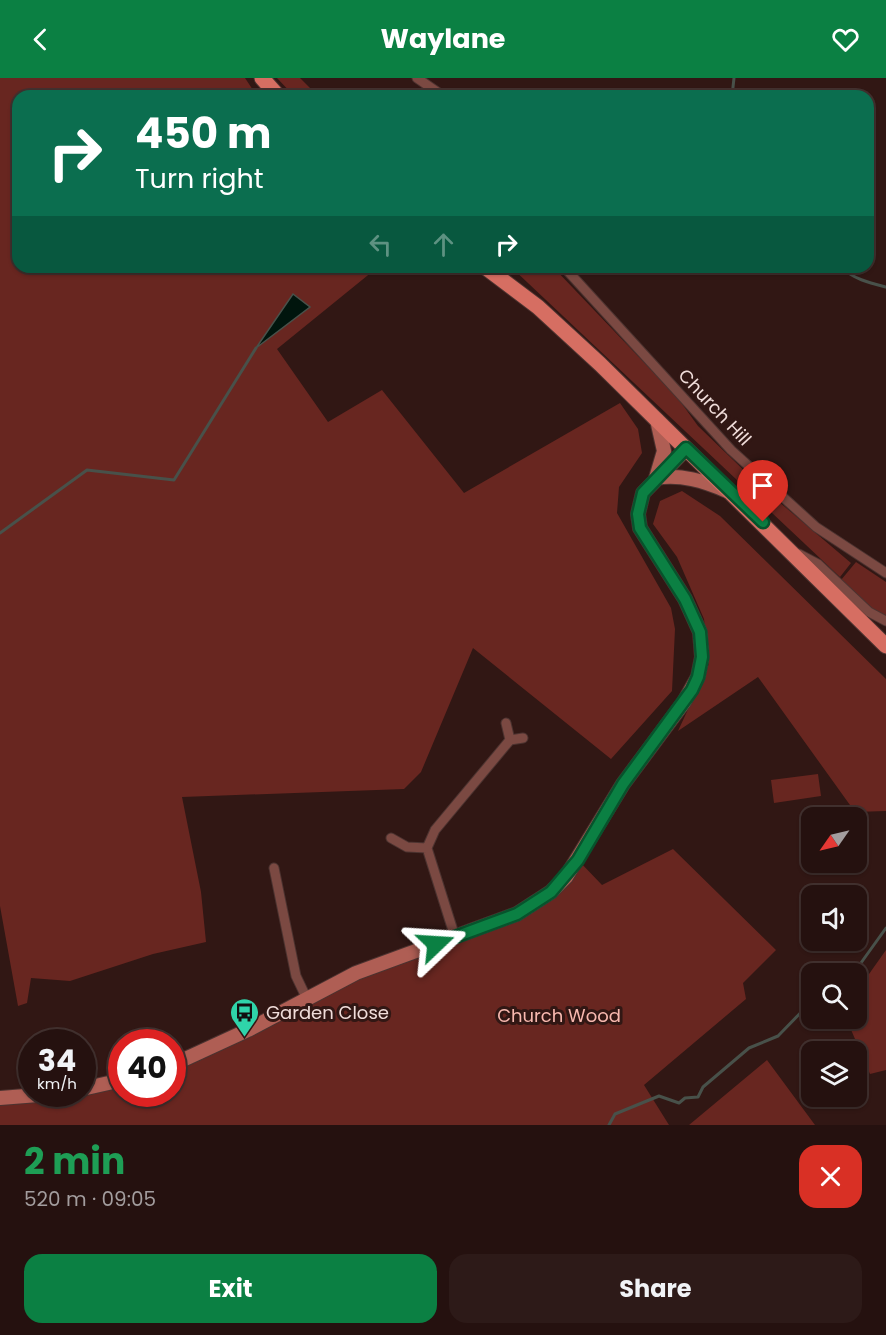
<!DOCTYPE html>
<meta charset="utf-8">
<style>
body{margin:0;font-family:Poppins,sans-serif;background:#2d1a18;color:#f1f3f6;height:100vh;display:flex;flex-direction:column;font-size:22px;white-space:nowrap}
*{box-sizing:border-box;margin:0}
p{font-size:20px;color:#a39d9e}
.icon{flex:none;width:33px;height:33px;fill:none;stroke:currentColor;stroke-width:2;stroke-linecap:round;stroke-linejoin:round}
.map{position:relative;height:1047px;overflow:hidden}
.details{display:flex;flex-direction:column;background:#25110f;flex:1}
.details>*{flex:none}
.guide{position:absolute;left:12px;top:12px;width:862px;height:183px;border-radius:18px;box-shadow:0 2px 4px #0004,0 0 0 2px #42312f;background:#0b6e4f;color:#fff;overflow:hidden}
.needle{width:39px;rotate:236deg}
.tools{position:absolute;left:801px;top:729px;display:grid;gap:12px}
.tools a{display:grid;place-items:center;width:66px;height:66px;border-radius:12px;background:#25110f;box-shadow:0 2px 4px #0004,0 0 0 2px #42312f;font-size:30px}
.speed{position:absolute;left:18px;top:951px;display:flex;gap:12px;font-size:30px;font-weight:700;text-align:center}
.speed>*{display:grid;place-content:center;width:78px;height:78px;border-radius:50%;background:#25110f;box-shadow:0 2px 4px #0004,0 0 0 2px #42312f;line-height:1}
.speed small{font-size:15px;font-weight:400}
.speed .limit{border:9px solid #d22;background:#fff;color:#111}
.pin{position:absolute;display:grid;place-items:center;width:51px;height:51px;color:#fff;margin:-62px -26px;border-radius:50% 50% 50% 0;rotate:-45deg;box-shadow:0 0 6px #0007}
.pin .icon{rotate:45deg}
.me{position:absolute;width:66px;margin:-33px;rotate:70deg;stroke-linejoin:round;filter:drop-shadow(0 0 4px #0008)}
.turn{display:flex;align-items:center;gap:21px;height:126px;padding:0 24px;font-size:27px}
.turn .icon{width:78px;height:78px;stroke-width:2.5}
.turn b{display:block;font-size:42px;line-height:51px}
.lanes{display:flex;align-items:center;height:57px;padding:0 24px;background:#0003;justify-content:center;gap:30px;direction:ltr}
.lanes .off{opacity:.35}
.round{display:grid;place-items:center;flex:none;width:63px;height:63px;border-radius:18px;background:#2d1a18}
.overview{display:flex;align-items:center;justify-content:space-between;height:102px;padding:0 24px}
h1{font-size:36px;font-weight:700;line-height:45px;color:#1e9e55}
.action{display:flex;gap:12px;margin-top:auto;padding:12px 24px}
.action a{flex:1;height:69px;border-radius:18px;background:#0b8043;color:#fff;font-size:24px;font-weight:700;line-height:69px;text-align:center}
.action a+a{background:#2d1a18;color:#f1f3f6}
header{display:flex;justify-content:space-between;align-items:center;height:78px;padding:0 24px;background:#0b8043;color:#fff;font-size:27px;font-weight:700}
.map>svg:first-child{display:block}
.green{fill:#682620}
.water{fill:#00150d;stroke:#48514a;stroke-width:1.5}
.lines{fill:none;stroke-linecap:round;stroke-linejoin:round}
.stream{stroke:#48514a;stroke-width:3}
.street-casing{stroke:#4c3330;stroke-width:11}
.secondary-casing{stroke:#4c3330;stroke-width:16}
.primary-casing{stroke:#4c3330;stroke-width:17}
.street{stroke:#7b4942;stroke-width:9}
.secondary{stroke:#af5e54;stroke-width:14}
.primary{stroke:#d66e62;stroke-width:15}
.route-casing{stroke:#07532c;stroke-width:15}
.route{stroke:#0b8043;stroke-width:10}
.labels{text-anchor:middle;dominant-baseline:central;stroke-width:6;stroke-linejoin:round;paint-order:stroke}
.street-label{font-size:18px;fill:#f0ddda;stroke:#311714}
.poi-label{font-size:18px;fill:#f0ddda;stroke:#311714;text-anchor:start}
.park-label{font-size:18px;fill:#f8b8af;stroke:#311714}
</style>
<header><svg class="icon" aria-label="back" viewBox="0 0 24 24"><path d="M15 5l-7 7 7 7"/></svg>Waylane<svg class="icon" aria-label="heart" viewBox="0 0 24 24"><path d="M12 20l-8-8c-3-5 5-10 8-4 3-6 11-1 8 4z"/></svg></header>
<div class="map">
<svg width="886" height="1047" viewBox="0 0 886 1047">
<rect width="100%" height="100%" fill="#311714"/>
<path class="green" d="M 0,0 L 245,0 L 257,18 L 18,18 L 18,189 L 378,189 L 277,271 L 328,344 L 382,312 L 464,415 L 620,325 L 638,351 L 642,375 L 619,409 L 617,435 L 671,530 L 675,551 L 672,613 L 611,681 L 473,570 L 421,694 L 404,711 L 182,719 L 201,814 L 206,864 L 153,876 L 70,903 L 31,900 L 27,925 L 18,928 L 0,828 Z
M 277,0 L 300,0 L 318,18 L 294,18 Z
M 511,189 L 553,189 L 677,319 L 698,348 L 758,406 L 851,485 L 840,499 Z
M 682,413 L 720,438 L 886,601 L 886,733 L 855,734 L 758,599 L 678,653 L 709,586 L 704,541 L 677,479 L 653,446 L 660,423 Z
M 856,484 L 886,504 L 886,539 L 878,536 L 841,502 Z
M 818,696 L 821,718 L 774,725 L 771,702 Z
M 673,771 L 776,872 L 743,905 L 746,921 L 644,1007 L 669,1047 L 0,1047 L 0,1020 L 82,1016 L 121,1002 L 122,1016 L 172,1016 L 173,987 L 356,895 L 517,836 L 578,782 L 602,807 Z
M 886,872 L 886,992 L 870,996 L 849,947 L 849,941 L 856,940 L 857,913 Z
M 767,982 L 815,1047 L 689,1047 Z"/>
<path class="water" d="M 293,216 L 310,229 L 256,270 Z"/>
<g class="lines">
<path class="stream" d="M 732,18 L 734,0
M 841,189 C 853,201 870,205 886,209
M 0,455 L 87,392 L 174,402 L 256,270
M 853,896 L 886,850
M 609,1047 L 615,1036 L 659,1018 L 679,1025 L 685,1020 L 698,1019 L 703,1009 L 749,970 L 778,958 L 812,923"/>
<defs>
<path id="street" d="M 417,0 L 443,18
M 564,189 L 731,372 L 816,449 L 886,495
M 799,476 L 818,486 L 869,534 L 886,543
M 506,645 L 510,662 L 523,660
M 391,760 L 407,769 L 427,770
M 274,790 L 296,898 L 307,921
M 455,859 L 427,770 L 435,752 L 510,662"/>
<path id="secondary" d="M 657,342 L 664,373 L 656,400 C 681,396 704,403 727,413
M 172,987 L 248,952 L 356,895 L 517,836 L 551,814 L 566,799 L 623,706 L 684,624 L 698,599 L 702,579 L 700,554 L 685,521 L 640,450 L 638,436 L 643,415 L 686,371
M 82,1011 L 122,1002
M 0,1020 L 51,1016"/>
<path id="primary" d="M 262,0 L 278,18
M 485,189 L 538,229 L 600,286 L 886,568"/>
</defs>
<use href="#street" class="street-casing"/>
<use href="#secondary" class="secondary-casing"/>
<use href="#primary" class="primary-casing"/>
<use href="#street" class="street"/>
<use href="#secondary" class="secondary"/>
<use href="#primary" class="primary"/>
</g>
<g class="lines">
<defs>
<path id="route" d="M 436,866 L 517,836 L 551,814 L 578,782 L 623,706 L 692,612 L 698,599 L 702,579 L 700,554 L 685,521 L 640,450 L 638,436 L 643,415 L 686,370 L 763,444"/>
</defs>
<use href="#route" class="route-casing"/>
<use href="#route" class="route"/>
</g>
<defs>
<symbol id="bus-pin" viewBox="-11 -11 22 30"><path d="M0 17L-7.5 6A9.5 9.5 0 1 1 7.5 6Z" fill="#2fd4aa" stroke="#311714"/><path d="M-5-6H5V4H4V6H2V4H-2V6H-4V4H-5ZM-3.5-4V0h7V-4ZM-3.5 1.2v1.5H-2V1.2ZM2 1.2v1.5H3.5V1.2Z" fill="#111"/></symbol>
</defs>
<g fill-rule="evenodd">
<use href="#bus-pin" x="228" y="918" width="33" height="45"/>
</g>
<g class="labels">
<g class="street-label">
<text transform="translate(715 329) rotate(47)">Church Hill</text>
</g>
<g class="poi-label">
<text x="266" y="934">Garden Close</text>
</g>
<g class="park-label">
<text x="559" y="937">Church Wood</text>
</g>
</g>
</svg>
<div class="tools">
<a><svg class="needle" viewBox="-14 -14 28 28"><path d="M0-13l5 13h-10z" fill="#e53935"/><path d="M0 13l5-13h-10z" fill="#a39d9e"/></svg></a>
<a><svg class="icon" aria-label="sound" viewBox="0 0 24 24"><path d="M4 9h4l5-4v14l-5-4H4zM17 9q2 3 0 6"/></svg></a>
<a><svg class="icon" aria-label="search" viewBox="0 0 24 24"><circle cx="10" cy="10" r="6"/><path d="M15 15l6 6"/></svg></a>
<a><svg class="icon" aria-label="layers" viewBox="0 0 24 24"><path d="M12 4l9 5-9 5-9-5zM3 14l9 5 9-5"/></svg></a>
</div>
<div class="speed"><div>34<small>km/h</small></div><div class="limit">40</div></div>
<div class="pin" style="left:763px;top:444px;background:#d93025"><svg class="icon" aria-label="arrive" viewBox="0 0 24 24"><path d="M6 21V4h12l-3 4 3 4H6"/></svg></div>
<svg class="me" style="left:436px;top:866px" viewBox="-20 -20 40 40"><path d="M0-17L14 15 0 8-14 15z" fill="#0b8043" stroke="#fff" stroke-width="4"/></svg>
<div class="guide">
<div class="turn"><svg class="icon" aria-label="right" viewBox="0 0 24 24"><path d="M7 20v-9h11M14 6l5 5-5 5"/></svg><div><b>450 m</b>Turn right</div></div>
<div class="lanes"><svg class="icon off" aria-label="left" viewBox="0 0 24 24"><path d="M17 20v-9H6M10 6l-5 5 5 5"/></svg><svg class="icon off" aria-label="ahead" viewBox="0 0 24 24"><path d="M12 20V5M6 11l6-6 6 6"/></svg><svg class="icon" aria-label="right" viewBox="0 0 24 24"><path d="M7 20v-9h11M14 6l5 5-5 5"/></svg></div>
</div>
</div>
<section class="details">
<div class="overview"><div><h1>2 min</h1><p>520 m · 09:05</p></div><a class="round" style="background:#d93025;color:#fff"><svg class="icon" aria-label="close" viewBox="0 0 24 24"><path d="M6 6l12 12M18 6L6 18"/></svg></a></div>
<div class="action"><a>Exit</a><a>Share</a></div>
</section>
